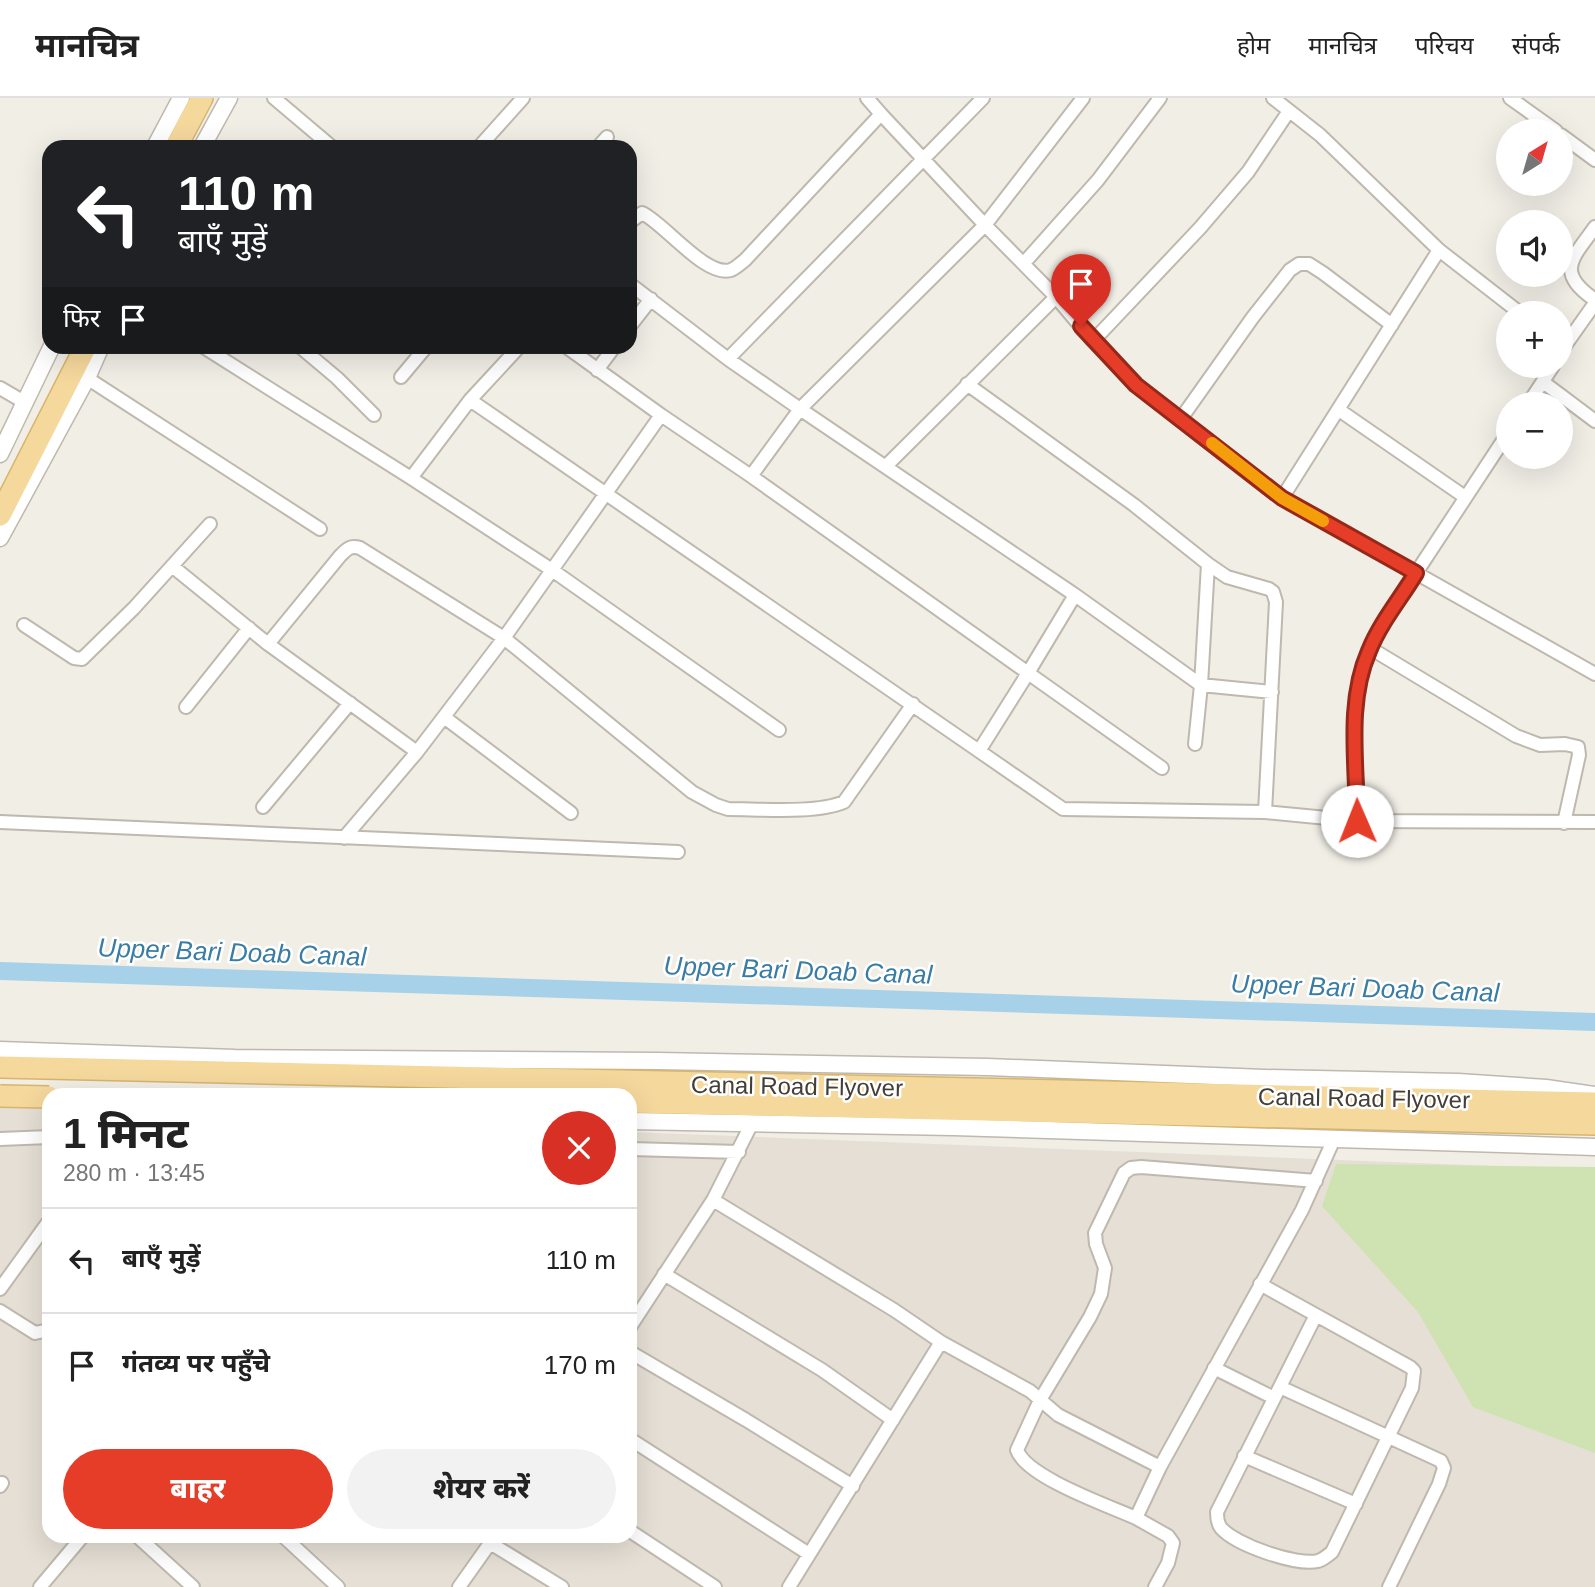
<!DOCTYPE html>
<html lang="hi">
<meta charset="utf-8">
<style>
body{margin:0;font-family:Arial,"Noto Sans Devanagari",sans-serif;background:#f2f2f2;color:#222;height:100vh;display:flex;flex-direction:column;font-size:26px;white-space:nowrap}
*{box-sizing:border-box;margin:0}
p{font-size:23px;color:#767676}
.icon{flex:none;width:38px;height:38px;fill:none;stroke:currentColor;stroke-width:2;stroke-linecap:round;stroke-linejoin:round}
.map{position:relative;flex:1;overflow:hidden}
.side{position:absolute;left:42px;top:990px;width:595px;height:455px;display:flex;flex-direction:column;background:#fff;border-radius:21px;box-shadow:0 7px 28px #0002}
.side>*{flex:none}
.top-card{position:absolute;left:42px;top:42px;width:595px;height:214px;border-radius:21px;box-shadow:0 7px 28px #0002;background:#202124;color:#fff;overflow:hidden}
.needle{width:46px;rotate:37deg}
.controls{position:absolute;left:1496px;top:21px;display:grid;gap:14px}
.controls a{display:grid;place-items:center;width:77px;height:77px;border-radius:50%;background:#fff;box-shadow:0 7px 28px #0002;font-size:35px}
.pin{position:absolute;display:grid;place-items:center;width:60px;height:60px;color:#fff;margin:-72px -30px;border-radius:50% 50% 50% 0;rotate:-45deg;box-shadow:0 0 7px #0007}
.pin .icon{rotate:45deg}
.me{position:absolute;width:77px;margin:-38px;rotate:359deg;stroke-linejoin:round;filter:drop-shadow(0 0 5px #0008)}
.turn{display:flex;align-items:center;gap:24px;height:147px;padding:0 21px;font-size:32px}
.turn .icon{width:91px;height:91px;stroke-width:2.5}
.turn b{display:block;font-size:49px;line-height:60px}
.then{display:flex;align-items:center;height:66px;padding:0 21px;background:#0003;gap:14px;font-size:26px}
.round{display:grid;place-items:center;flex:none;width:74px;height:74px;border-radius:37px;background:#f2f2f2}
.overview{display:flex;align-items:center;justify-content:space-between;height:119px;padding:0 21px}
h1{font-size:42px;font-weight:800;line-height:52px}
.action{display:flex;gap:14px;margin-top:auto;padding:14px 21px}
.action a{flex:1;height:80px;border-radius:42px;background:#e63d28;color:#fff;font-size:28px;font-weight:800;line-height:80px;text-align:center}
.action a+a{background:#f2f2f2;color:#222}
ul{padding:0;list-style:none}
li{display:flex;align-items:center;gap:21px;height:105px;padding:0 21px;border-top:2px solid #e0e0e0}
li div{flex:1}
li b{display:block;font-size:26px}
li em{font-style:normal}
header{display:flex;align-items:center;gap:42px;box-sizing:border-box;height:98px;padding:0 35px;background:#fff;border-bottom:2px solid #e0e0e0}
header strong{font-size:33px}
nav{display:flex;gap:38px;margin-inline-start:auto;font-size:24px}
.map>svg:first-child{display:block}
.residential{fill:#e5dfd5}
.green{fill:#cee2b2}
.lines{fill:none;stroke-linecap:round;stroke-linejoin:round}
.canal{stroke:#a7d1e9;stroke-width:18}
.minor-casing{stroke:#bfb8ad;stroke-width:16}
.tertiary-casing{stroke:#bfb8ad;stroke-width:19}
.primary-casing{stroke:#d8b46d;stroke-width:24}
.minor{stroke:#fff;stroke-width:12}
.tertiary{stroke:#fff;stroke-width:16}
.primary{stroke:#f5d89c;stroke-width:21}
.primary-bridge-casing{stroke:#d8b46d;stroke-width:24;stroke-linecap:butt}
.primary-bridge{stroke:#f5d89c;stroke-width:21}
.route-casing{stroke:#96281a;stroke-width:18}
.route{stroke:#e63d28;stroke-width:12}
.slow{stroke:#f59e0b;stroke-width:12}
.labels{text-anchor:middle;dominant-baseline:central;stroke-width:5;stroke-linejoin:round;paint-order:stroke}
.street-label{font-size:24px;fill:#433e36;stroke:#fff}
.water-label{font-size:26px;font-style:italic;fill:#397ca5;stroke:#fff}
</style>
<header>
<strong>मानचित्र</strong>
<nav><a>होम</a><a>मानचित्र</a><a>परिचय</a><a>संपर्क</a></nav>
</header>
<div class="map">
<svg width="1595" height="1489" viewBox="0 0 1595 1489">
<rect width="100%" height="100%" fill="#f1eee6"/>
<path class="residential" d="M 0,1008 L 49,1010 L 49,1438 L 630,1438 L 630,1034 L 1595,1072 L 1595,1489 L 0,1489 Z"/>
<path class="green" d="M 1336,1066 L 1595,1069 L 1595,1355 L 1473,1309 L 1418,1214 L 1322,1108 Z"/>
<g class="lines">
<path class="canal" d="M 0,873 L 1595,924"/>
<defs>
<path id="minor" d="M 274,0 L 332,49
M 1273,0 L 1320,37 L 1439,152 L 1282,400
M 1510,0 L 1556,33
M 881,16 L 985,127 L 800,311 L 1075,497 L 1028,575 L 1162,670
M 1561,37 L 1595,62
M 479,49 L 523,0
M 598,49 L 607,39
M 630,124 L 642,115 C 664,125 706,180 731,172 C 736,170 740,166 745,162 L 881,16 L 867,0
M 1595,129 C 1572,161 1555,174 1595,202
M 1439,152 L 1520,215
M 1024,165 L 1098,82 L 1160,0
M 630,186 L 728,261 L 800,311 L 751,378
M 630,228 L 651,201
M 1093,243 L 1200,130 L 1248,74 L 1289,13
M 202,248 L 411,380 L 552,472 L 661,317 L 565,248
M 299,248 L 337,280 L 374,317
M 1564,249 L 1595,205
M 728,261 L 983,0
M 597,272 L 615,248
M 401,279 L 427,248
M 87,280 L 320,431
M 1543,284 L 1595,323
M 967,286 L 1134,407 L 1208,466 L 1227,479 L 1269,491 L 1273,494 L 1276,504 L 1265,714
M 0,290 L 24,304
M 470,302 L 520,248
M 1528,306 L 1553,268
M 1339,312 L 1465,399
M 1180,322 L 1253,219 L 1290,172 L 1299,166 L 1309,166 L 1323,175 L 1392,227
M 1508,335 L 1416,475 L 1595,576
M 886,368 L 1056,199
M 411,380 L 470,302 L 979,653 L 1028,575 L 751,378 L 661,317
M 1208,466 L 1201,587 L 1272,594
M 172,468 L 268,546 L 417,654 L 504,540 L 552,472 L 779,632
M 1075,497 L 1201,587 L 1195,646
M 24,527 L 74,560 L 82,561 L 134,510 L 210,426
M 268,546 L 340,458 C 347,451 350,447 360,450 L 504,540 L 692,694 L 716,707 L 728,711 C 760,711 816,716 844,704 L 913,606
M 1370,550 L 1516,638 L 1540,647 L 1565,646 L 1578,649 L 1579,657 L 1564,725
M 186,609 L 249,530
M 444,619 L 571,715
M 979,653 L 1063,711 L 1265,714 L 1358,723 C 1356,667 1346,605 1369,553 C 1380,525 1401,500 1416,475 L 1282,400 L 1136,287 L 1093,243 L 1056,199 L 985,127 L 1083,0
M 263,709 L 350,605
M 1358,723 L 1595,724
M 0,724 L 678,754
M 344,740 L 417,654
M 0,1041 L 49,1039
M 630,1051 L 739,1054
M 713,1102 L 894,1212 L 941,1244 L 789,1489
M 664,1176 L 822,1272 L 893,1322
M 1260,1186 L 1410,1269 L 1414,1273 L 1412,1290 L 1332,1454 C 1327,1458 1324,1461 1318,1463 C 1296,1468 1236,1447 1221,1430 C 1217,1425 1217,1419 1217,1414 L 1316,1217
M 0,1191 L 49,1123
M 0,1213 L 35,1235 L 49,1232
M 630,1229 L 713,1102 L 751,1027
M 941,1244 L 1030,1293 L 1058,1317 L 1160,1369 L 1302,1112 L 1334,1041
M 630,1254 L 746,1322 L 853,1388
M 1214,1270 L 1274,1300
M 1280,1289 L 1441,1363 L 1444,1370 L 1439,1386 L 1389,1489
M 630,1341 L 809,1456
M 1244,1358 L 1356,1406
M 1160,1369 L 1136,1420 C 1109,1408 1026,1379 1017,1352 L 1040,1302 L 1090,1219 L 1101,1196 L 1105,1170 L 1096,1146 L 1095,1135 L 1124,1075 L 1131,1070 L 1141,1069 L 1316,1083
M 0,1388 L 2,1385
M 1136,1420 L 1168,1438 L 1173,1445 L 1168,1465 L 1155,1489
M 630,1433 L 715,1489
M 137,1438 L 193,1489
M 283,1438 L 338,1489
M 490,1445 L 562,1489
M 40,1489 L 83,1438
M 459,1489 L 493,1441"/>
<path id="tertiary" d="M 155,49 L 181,0
M 202,49 L 229,0
M 0,356 L 52,248
M 0,440 L 87,280 L 101,248
M 0,952 L 235,960 L 657,963 L 988,969 L 1264,980 L 1458,984 L 1546,990 L 1595,997
M 630,1023 L 953,1029 L 1595,1049"/>
<path id="primary" d="M 176,49 L 202,0
M 0,417 L 86,248
M 0,969 L 1595,1005
M 630,1004 L 1595,1026"/>
</defs>
<use href="#minor" class="minor-casing"/>
<use href="#tertiary" class="tertiary-casing"/>
<use href="#primary" class="primary-casing"/>
<use href="#minor" class="minor"/>
<use href="#tertiary" class="tertiary"/>
<use href="#primary" class="primary"/>
<defs>
<path id="primary-bridge" d="M 0,998 L 49,999"/>
</defs>
<use href="#primary-bridge" class="primary-bridge-casing"/>
<use href="#primary-bridge" class="primary-bridge"/>
</g>
<g class="lines">
<defs>
<path id="route" d="M 1081,228 L 1136,287 L 1282,400 L 1416,475 C 1401,500 1380,525 1369,553 C 1346,605 1357,667 1357,723"/>
</defs>
<use href="#route" class="route-casing"/>
<use href="#route" class="route"/>
<path class="slow" d="M 1212,345 L 1282,400 L 1323,423"/>
</g>
<g class="labels">
<g class="street-label">
<text transform="translate(797 988) rotate(1)">Canal Road Flyover</text>
<text transform="translate(1364 1000) rotate(1)">Canal Road Flyover</text>
</g>
<g class="water-label">
<text transform="translate(232 854) rotate(2)">Upper Bari Doab Canal</text>
<text transform="translate(798 872) rotate(2)">Upper Bari Doab Canal</text>
<text transform="translate(1365 890) rotate(2)">Upper Bari Doab Canal</text>
</g>
</g>
</svg>
<div class="controls">
<a><svg class="needle" viewBox="-14 -14 28 28"><path d="M0-13l5 13h-10z" fill="#e53935"/><path d="M0 13l5-13h-10z" fill="#767676"/></svg></a>
<a><svg class="icon" aria-label="sound" viewBox="0 0 24 24"><path d="M4 9h4l5-4v14l-5-4H4zM17 9q2 3 0 6"/></svg></a>
<a>+</a>
<a>−</a>
</div>
<div class="pin" style="left:1081px;top:228px;background:#d93025"><svg class="icon" aria-label="arrive" viewBox="0 0 24 24"><path d="M6 21V4h12l-3 4 3 4H6"/></svg></div>
<svg class="me" style="left:1357px;top:723px" viewBox="-20 -20 40 40"><circle r="19" fill="#fff"/><path d="M0-13L10 11 0 6-10 11z" fill="#e63d28"/></svg>
<div class="top-card">
<div class="turn"><svg class="icon" aria-label="left" viewBox="0 0 24 24"><path d="M17 20v-9H6M10 6l-5 5 5 5"/></svg><div><b>110 m</b>बाएँ मुड़ें</div></div>
<div class="then">फिर<svg class="icon" aria-label="arrive" viewBox="0 0 24 24"><path d="M6 21V4h12l-3 4 3 4H6"/></svg></div>
</div>
<section class="side">
<div class="overview"><div><h1>1 मिनट</h1><p>280 m · 13:45</p></div><a class="round" style="background:#d93025;color:#fff"><svg class="icon" aria-label="close" viewBox="0 0 24 24"><path d="M6 6l12 12M18 6L6 18"/></svg></a></div>
<ul>
<li><svg class="icon" aria-label="left" viewBox="0 0 24 24"><path d="M17 20v-9H6M10 6l-5 5 5 5"/></svg><div><b>बाएँ मुड़ें</b></div><em>110 m</em></li>
<li><svg class="icon" aria-label="arrive" viewBox="0 0 24 24"><path d="M6 21V4h12l-3 4 3 4H6"/></svg><div><b>गंतव्य पर पहुँचे</b></div><em>170 m</em></li>
</ul>
<div class="action"><a>बाहर</a><a>शेयर करें</a></div>
</section>
</div>
